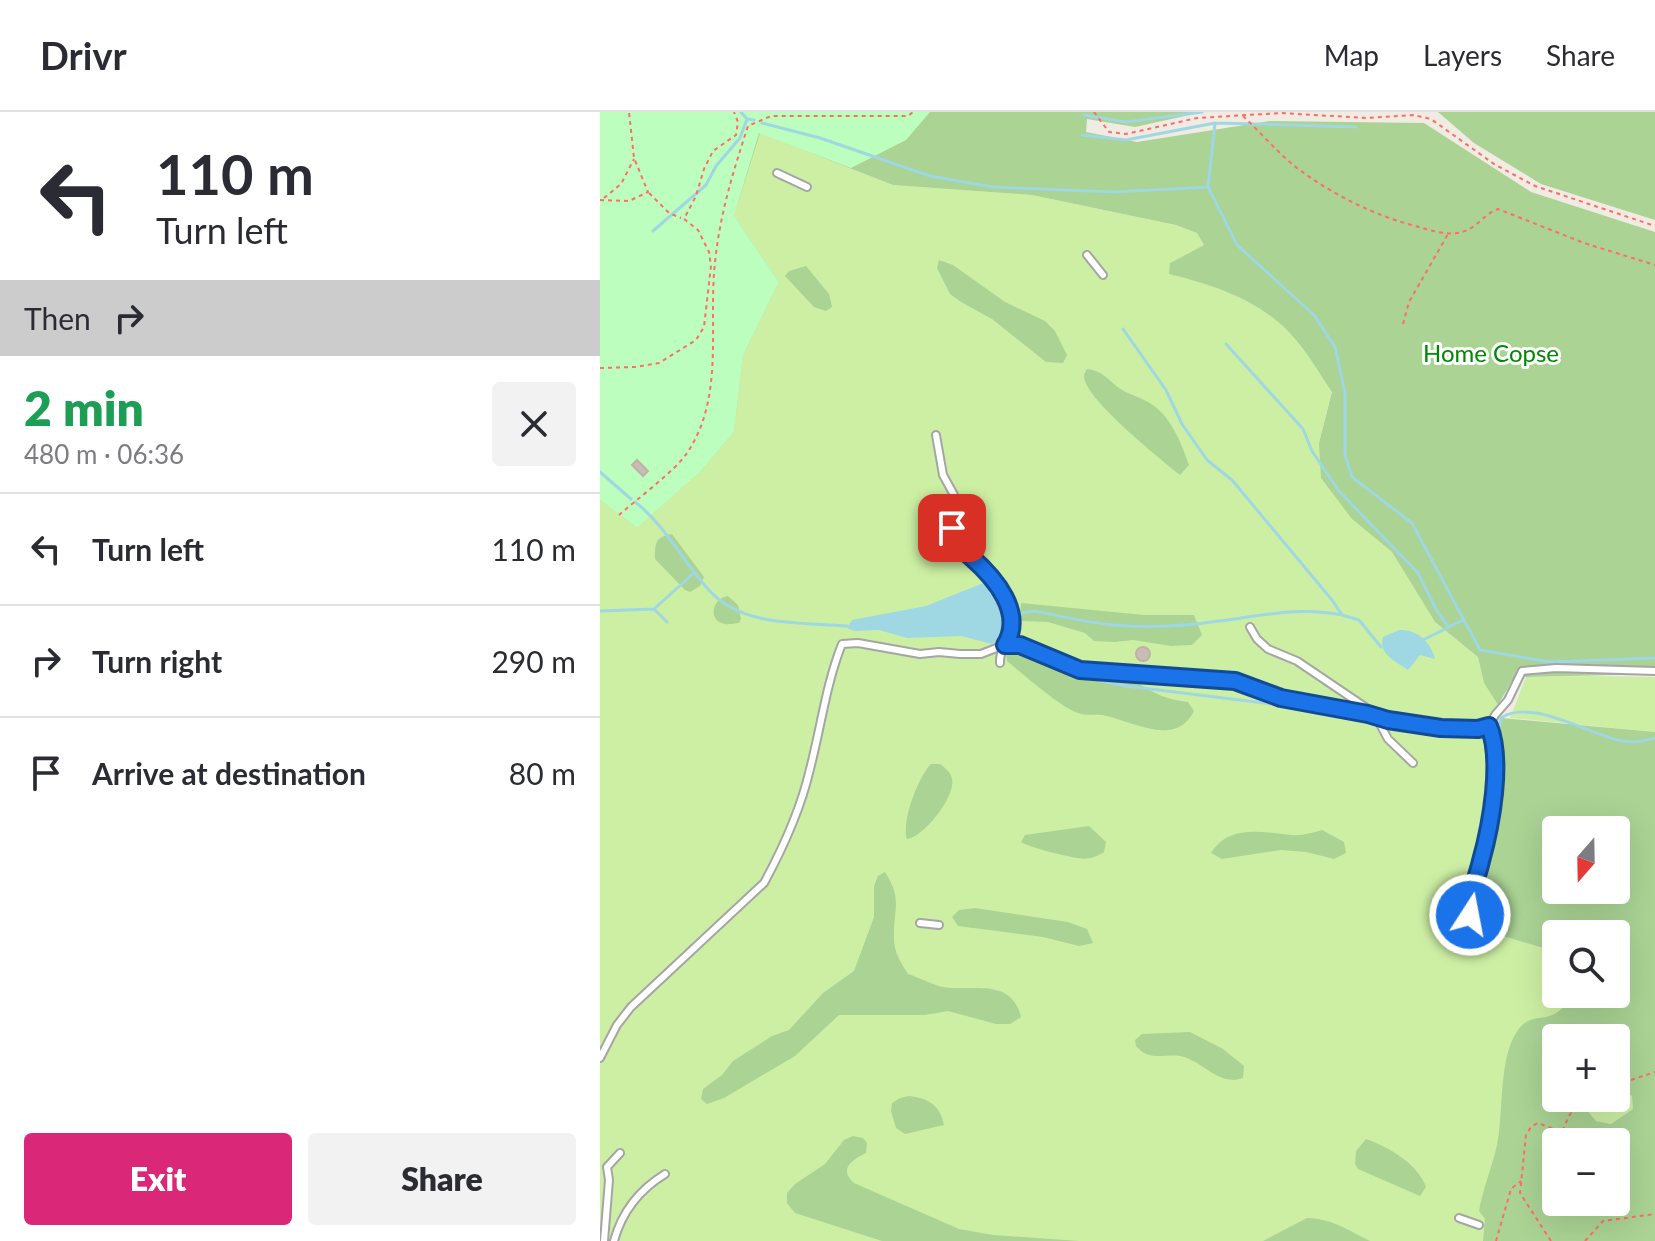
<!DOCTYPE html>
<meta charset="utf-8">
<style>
body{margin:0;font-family:Lato,sans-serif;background:#f2f2f3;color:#2b2b33;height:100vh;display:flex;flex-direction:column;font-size:30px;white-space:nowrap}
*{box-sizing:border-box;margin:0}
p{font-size:26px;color:#7c7c81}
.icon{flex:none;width:44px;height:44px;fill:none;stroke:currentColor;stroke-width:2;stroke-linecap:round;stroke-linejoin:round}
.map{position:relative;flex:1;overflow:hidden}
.sheet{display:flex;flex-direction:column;background:#fff;width:600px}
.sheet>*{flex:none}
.guide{background:#fff;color:#2b2b33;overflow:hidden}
.needle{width:52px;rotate:200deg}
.controls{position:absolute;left:942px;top:704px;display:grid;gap:16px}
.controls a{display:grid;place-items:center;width:88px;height:88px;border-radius:8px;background:#fff;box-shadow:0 8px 32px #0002;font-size:40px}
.pin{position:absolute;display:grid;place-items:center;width:68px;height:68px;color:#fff;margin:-34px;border-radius:16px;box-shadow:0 4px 12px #0006}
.me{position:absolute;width:88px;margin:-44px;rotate:11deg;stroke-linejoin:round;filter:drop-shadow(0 0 6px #0008)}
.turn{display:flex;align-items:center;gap:28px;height:168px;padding:0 24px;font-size:36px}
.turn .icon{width:104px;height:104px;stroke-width:2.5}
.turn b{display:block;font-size:56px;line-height:68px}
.then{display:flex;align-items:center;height:76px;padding:0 24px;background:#0003;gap:16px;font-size:30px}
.round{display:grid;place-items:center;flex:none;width:84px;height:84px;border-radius:8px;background:#f2f2f3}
.overview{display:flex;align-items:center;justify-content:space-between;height:136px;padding:0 24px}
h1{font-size:48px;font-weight:800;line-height:60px;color:#1e9e55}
.primary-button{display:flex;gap:16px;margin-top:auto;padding:16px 24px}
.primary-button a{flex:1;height:92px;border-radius:8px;background:#db2777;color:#fff;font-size:32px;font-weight:800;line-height:92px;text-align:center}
.primary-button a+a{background:#f2f2f3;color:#2b2b33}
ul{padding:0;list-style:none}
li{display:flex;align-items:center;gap:24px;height:112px;padding:0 24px;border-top:2px solid #e1e1e2}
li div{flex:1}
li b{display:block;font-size:30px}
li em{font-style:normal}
header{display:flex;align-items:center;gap:48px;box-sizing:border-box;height:112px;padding:0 40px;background:#fff;border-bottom:2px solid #e1e1e2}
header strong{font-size:38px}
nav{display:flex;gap:44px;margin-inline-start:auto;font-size:28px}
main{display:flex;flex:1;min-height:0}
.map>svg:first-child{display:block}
.grass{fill:#cdefa4}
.forest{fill:#aad394;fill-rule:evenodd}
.park{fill:#bcfebd}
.water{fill:#9fd7e2}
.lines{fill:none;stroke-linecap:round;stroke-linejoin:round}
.stream{stroke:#9fd7e2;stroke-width:3}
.building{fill:#c8bdb6;stroke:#c3b0a4;stroke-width:2}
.lane-casing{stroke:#a5a5a5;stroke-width:10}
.path{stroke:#ff6d65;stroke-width:2;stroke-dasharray:4 4;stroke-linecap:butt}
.lane{stroke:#fff;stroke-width:6}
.route-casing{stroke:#114b97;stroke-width:20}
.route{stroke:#1a73e8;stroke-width:14}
.labels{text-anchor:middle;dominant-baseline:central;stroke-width:6;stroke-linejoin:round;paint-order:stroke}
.park-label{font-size:24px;fill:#018705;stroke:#fff}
</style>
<header>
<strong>Drivr</strong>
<nav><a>Map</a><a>Layers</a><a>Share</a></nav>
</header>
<main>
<section class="sheet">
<div class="guide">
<div class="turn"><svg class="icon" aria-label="left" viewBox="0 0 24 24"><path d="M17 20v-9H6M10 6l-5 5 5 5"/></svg><div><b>110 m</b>Turn left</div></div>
<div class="then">Then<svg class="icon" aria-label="right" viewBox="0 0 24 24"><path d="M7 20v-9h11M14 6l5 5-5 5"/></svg></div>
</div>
<div class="overview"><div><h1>2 min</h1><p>480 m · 06:36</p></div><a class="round"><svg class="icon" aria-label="close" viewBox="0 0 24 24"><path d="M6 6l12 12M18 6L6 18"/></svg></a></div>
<ul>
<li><svg class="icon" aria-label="left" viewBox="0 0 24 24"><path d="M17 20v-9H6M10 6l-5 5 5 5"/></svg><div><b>Turn left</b></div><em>110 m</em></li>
<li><svg class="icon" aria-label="right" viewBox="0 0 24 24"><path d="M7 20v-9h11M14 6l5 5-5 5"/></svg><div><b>Turn right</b></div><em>290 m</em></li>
<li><svg class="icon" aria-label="arrive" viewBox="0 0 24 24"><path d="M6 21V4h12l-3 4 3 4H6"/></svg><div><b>Arrive at destination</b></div><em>80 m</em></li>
</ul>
<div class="primary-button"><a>Exit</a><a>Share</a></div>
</section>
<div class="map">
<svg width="1055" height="1129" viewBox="0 0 1055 1129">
<rect width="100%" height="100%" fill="#f0ebe3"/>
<path class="grass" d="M 159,20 L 293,73 L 432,83 L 576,113 L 597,121 L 604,133 L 570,151 L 570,162 C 615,173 665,190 697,228 C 710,244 720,263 732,280 L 719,331 L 752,407 L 792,440 L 835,510 L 878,545 L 884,571 L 898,593 L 901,606 L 878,799 L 880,817 L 956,840 L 956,882 L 977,882 L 959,912 L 890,1129 L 0,1129 L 0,388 L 37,416 L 100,360 L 134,320 L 143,243 L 179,170 L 134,104 Z
M 989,564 L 1055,565 L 1055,620 L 910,606 L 926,565 Z
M 1016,977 L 1032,984 L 1034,997 L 1011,1012 L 996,1009 L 986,997 L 990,986 L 1016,986 Z"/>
<path class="forest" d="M 36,0 L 603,0 L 535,15 L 487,7 L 486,20 L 537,30 L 670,9 L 824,11 L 931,80 L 1055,120 L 1055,562 L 926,565 L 916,562 L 898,593 L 884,571 L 878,545 L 835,510 L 792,440 L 752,407 L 721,366 L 719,331 L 732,280 C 720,263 710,244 696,228 C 665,190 615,173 569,162 L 570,151 L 604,133 L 597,121 L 576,113 L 432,83 L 293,73 L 160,21 L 134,104 L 179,170 L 143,243 L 134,320 L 100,360 L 37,416 L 0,388 L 0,102 Z
M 838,0 L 1055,0 L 1055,108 L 941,72 L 874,31 Z
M 339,148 L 353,153 L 405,190 L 445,209 L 455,219 L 467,243 L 463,251 L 446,250 L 392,207 L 361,190 L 350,182 L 337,156 Z
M 206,154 L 229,182 L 232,195 L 226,199 L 214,195 L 185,164 L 189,159 Z
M 487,257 C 503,259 507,267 519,276 C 527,282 538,284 548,290 C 570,302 581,330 589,353 L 580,363 C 559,346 493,293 485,269 C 483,262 484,263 487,257 Z
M 72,422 L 104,465 L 100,474 L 90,480 L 85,478 L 55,447 C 55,431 55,425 72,422 Z
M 128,484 L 138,493 L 141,507 L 139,511 C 134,511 129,513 125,512 C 107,509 112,486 128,484 Z
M 421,491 L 544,503 L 594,503 L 602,523 L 592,533 L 571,534 L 533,528 L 515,530 L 494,529 L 485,521 L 448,510 L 420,509 Z
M 410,540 L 538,571 C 555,582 568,588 588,590 L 594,599 C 576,636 532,609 503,603 C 495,602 486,604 478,601 C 459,594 424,563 407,549 L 406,542 Z
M 901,606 L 1055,620 L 1055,1129 L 883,1129 L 885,1107 L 879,1099 C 883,1076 892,1055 897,1033 C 904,999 898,946 918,918 C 933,896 955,918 971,882 L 1016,882 L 1016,822 L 956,822 L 956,840 L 880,817 L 878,799 ZM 956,718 L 1016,718 L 1016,778 L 956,778 ZM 956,926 L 1016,926 L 1016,977 L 1032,984 L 1033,997 L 1011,1012 L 996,1009 L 986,997 L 990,986 L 956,986 ZM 956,1030 L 1016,1030 L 1016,1090 L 956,1090 Z
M 331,652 L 340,652 C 345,656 351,660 352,667 C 356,684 324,725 307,727 C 301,710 318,665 331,652 Z
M 489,714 L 506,730 L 504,740 C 496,745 488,748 478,746 C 468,745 428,735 421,730 L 425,723 Z
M 722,718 L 744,730 L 746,741 L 734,747 L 706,740 L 681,738 L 622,747 L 611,741 C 629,712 662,720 691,723 C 702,724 712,721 722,718 Z
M 285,760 C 303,788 293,797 294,827 C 294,840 301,851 308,862 C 321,866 338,876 351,876 C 381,877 412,869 421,905 L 410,912 L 396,912 L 348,899 L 325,903 L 239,903 L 195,944 L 124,986 L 107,992 L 101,987 L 103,977 L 122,963 L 133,949 L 172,924 L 189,918 L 223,881 L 254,859 L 274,805 L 274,774 L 278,764 Z
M 375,796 L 468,810 L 487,817 L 493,831 L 479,834 L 443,825 L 358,814 L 352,805 L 359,798 Z
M 590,920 L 623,937 L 644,954 L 643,966 C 619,974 606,952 584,945 C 567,940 550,951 536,934 L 535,928 L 542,922 Z
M 309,984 C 328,986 340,993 344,1013 L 305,1022 L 296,1016 L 291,999 L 292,991 L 300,986 Z
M 253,1024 L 263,1026 L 267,1031 L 266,1041 C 252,1048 238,1057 254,1071 L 359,1117 L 393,1123 L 479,1129 L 282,1129 L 195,1101 L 187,1091 L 187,1081 L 195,1072 L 225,1052 L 244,1028 Z
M 766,1027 C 789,1035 818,1052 826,1075 L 820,1084 L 758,1057 L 755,1052 L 756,1039 Z
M 707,1106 C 733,1107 748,1118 770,1129 L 663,1129 Z"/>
<path class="park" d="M 0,0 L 330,0 L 306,28 L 251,56 L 159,21 L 134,104 L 179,170 L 143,243 L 134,320 L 100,360 L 37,416 L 0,388 Z"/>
<path class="water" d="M 386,470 C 408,480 416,520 392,532 L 361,524 L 307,526 L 279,518 L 255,519 L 247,516 L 252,508 L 326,494 Z
M 799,518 C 817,517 831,530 835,547 L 820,543 L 808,558 C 795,549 778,542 783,525 Z"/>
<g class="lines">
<path class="stream" d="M 141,0 L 147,7 L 154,8
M 484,3 L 526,10 L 602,0
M 162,11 L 220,26 L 330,64 L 393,75 L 514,80 L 608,75
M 615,11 L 608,75 L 637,133 L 714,203 L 735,235 L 745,281 L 745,343 L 752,365 L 812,411 L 880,538 L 951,550 L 1055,546
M 482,23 L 526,28 L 615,11 L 756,15
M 53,119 L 106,73 L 116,54 L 140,26 L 147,7
M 523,217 L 566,278 L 582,312 L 607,348 L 632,368 L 732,488 L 742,503 L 759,508 L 781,535
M 626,232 L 703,317 L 712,339 L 739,379 L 818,461 L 837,499 L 848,514
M 0,360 L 31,387
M 35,390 C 65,413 82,448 107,476 C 141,516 200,510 247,514
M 54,497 L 67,510
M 0,499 L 54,497 L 94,461
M 420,501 L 435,499 C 461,504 488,511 514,513 C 548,516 586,514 619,509 C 660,504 701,494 742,503
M 823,528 L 863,508
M 414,536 L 470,557
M 477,560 L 502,569 L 526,574 L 713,597 L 765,606
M 792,606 L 880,612
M 900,613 L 901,606 C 932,585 990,624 1023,629 C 1034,631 1045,629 1055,626"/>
</g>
<path class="building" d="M 37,348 L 48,359 L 43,364 L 32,353 Z
M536 542a7 7 0 1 1 14 0a7 7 0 1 1-14 0Z"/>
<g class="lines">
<defs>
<path id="lane" d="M 177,61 L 207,75
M 487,143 L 503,163
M 336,323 L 343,363 L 354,383 L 356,409 L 352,416 L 352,428 C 357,435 365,439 371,445 C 391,462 415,488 411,516 C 409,530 399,537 400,551
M 650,515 L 657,527 L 668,537 L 697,549 L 774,601 L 788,627 L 813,651
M 872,809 C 863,786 880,760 884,737 C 892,703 902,647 889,614 L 895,603 L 908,588 L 922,559 L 956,556 L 1055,559
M 320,811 L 339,813
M 0,946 L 17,913 L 31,895 L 164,771 C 183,736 201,696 210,657 C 221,615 226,572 242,532 L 258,531 L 320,542 L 339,540 L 360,542 L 381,542 L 404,533 L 420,533 L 480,558 L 635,569 L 681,586 L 788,608 L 841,616 L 878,617 L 889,614
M 859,1106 L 879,1113
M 4,1129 L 9,1068 L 7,1055 L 20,1041
M 14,1129 C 22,1099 39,1078 65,1062"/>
</defs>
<use href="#lane" class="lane-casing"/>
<path class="path" d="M 494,0 L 509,20 L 526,22 L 597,6 L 681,1 L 766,6 L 813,3 L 831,7 L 894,52 L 935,74 L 1055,114
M 643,4 C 661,21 678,41 697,56 C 733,83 775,104 819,115 C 832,119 850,124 862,120 C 877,116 884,102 898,97 L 984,131 L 1055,153
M 49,81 L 69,101 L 81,106
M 4,86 L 21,72 L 34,47
M 0,88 L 29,89 L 48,80 L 34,46 L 29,0
M 803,212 L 809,190 L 848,122
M 0,256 L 35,255 L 59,251 L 96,228 L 104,215 L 111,154 L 109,140 L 98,118 L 84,107 L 96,84 L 104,57 L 113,39 L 136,23 L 138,10 L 134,0
M 19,403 C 36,388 76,358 87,341 C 125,285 108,214 115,150 C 120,102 133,60 148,14 L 171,4 L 308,4 L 313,0
M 1016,973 L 1055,960
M 896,1129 L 911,1077 L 921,1069
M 951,1129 L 920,1081 L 926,1023 L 931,1015 L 938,1011 L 962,1020 C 977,983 974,1003 999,986
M 985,1129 L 1003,1109 L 1055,1102"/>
<use href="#lane" class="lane"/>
</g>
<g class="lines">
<defs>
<path id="route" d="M 352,416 L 352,428 C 357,435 365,439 371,445 C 395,466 425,501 405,533 L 420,533 L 480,558 L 635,569 L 681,586 L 768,602 L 788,608 L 841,616 L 878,617 L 889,614 C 903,649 891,713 881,749 C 877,767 868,784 870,803"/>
</defs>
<use href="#route" class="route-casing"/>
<use href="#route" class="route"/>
</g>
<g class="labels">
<g class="park-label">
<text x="891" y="240">Home Copse</text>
</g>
</g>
</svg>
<div class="controls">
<a><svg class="needle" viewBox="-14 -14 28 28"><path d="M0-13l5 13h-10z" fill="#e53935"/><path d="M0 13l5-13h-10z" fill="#7c7c81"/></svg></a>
<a><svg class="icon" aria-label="search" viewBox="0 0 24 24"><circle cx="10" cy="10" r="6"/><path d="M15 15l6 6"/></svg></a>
<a>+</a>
<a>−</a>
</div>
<div class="pin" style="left:352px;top:416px;background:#d93025"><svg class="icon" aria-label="arrive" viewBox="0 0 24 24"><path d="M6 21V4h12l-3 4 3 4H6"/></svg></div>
<svg class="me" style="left:870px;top:803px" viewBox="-20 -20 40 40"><circle r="17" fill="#1a73e8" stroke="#fff" stroke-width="3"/><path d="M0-11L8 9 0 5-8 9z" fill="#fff"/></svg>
</div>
</main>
